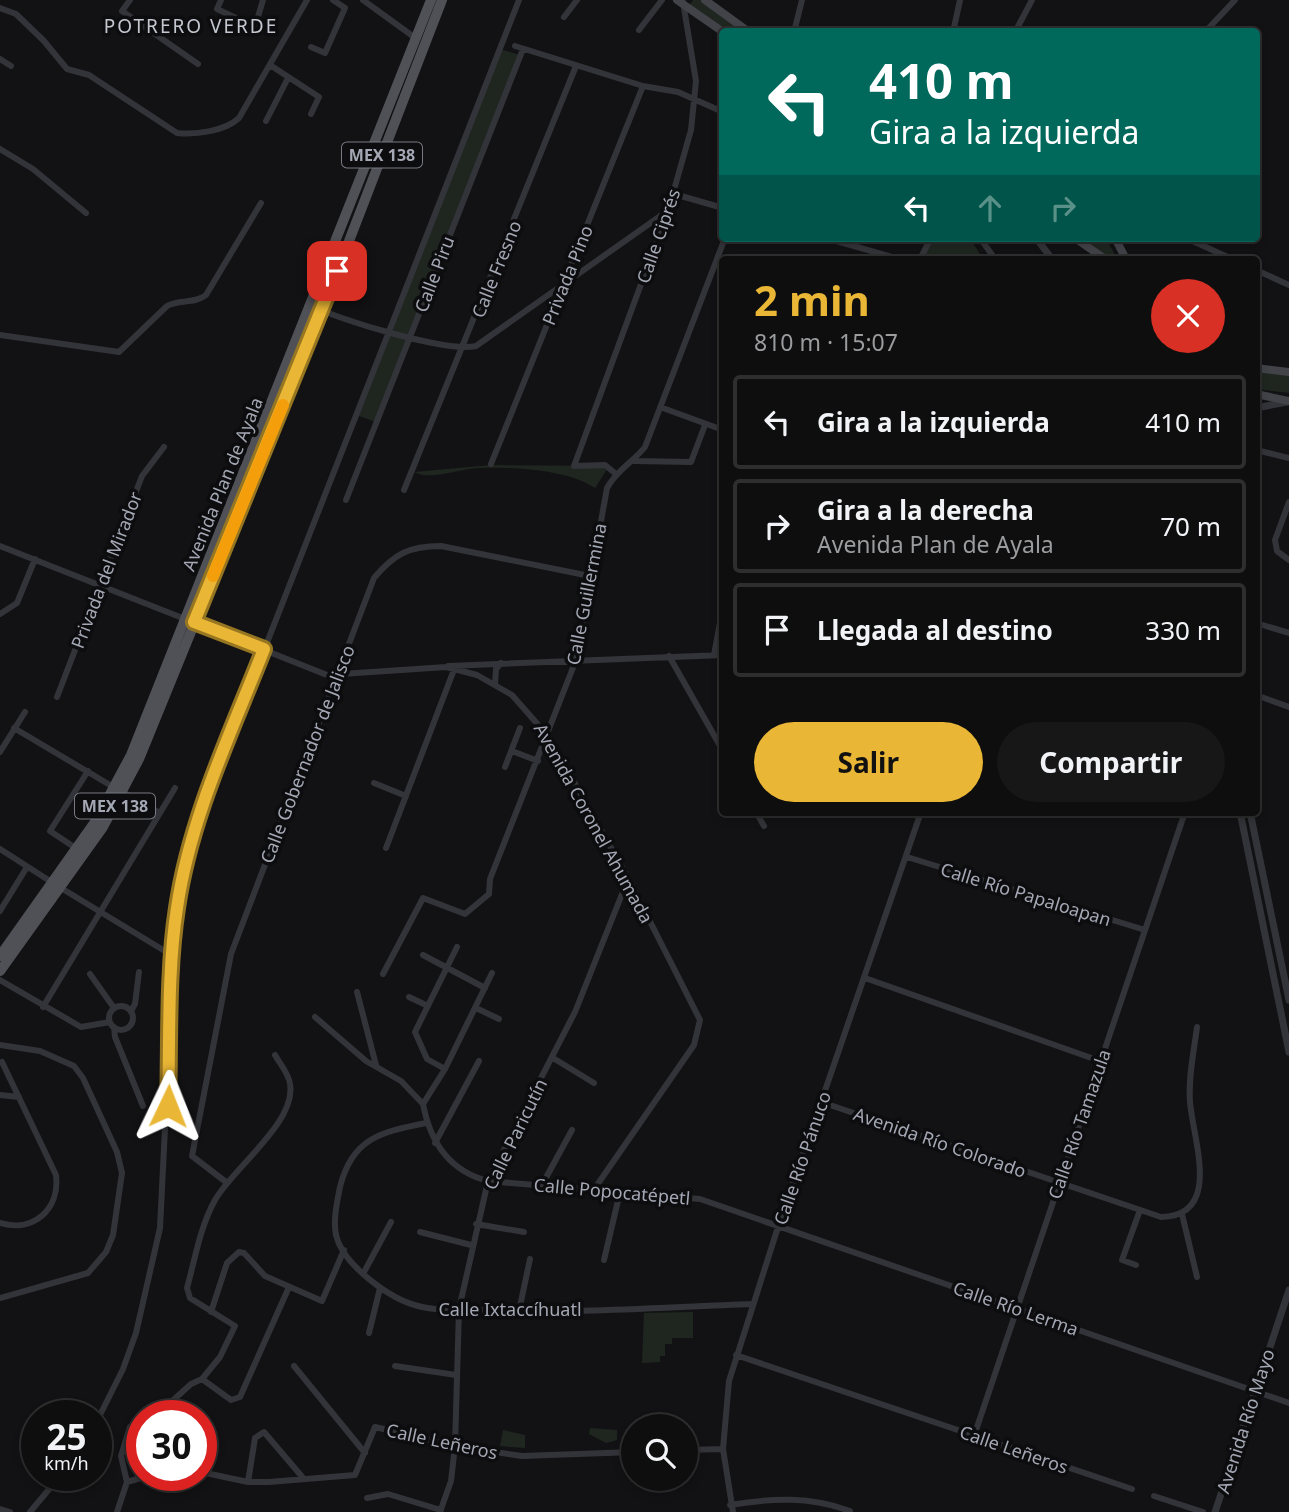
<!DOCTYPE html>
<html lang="es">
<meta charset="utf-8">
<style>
body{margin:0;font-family:"Noto Sans",sans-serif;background:#171718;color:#f1f3f6;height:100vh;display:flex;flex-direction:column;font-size:26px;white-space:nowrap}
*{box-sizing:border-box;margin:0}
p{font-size:23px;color:#9b9c9e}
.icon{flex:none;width:38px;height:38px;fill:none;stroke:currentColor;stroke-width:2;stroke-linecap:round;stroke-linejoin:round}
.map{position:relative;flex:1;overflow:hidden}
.details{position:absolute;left:719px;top:256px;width:541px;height:560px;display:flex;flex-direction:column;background:#0e0e0f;border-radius:7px;box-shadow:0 4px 10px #0003,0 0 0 2px #2e2e2f}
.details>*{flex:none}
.hud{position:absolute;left:719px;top:28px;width:541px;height:214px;border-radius:7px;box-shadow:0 4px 10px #0003,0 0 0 2px #2e2e2f;background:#00695c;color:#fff;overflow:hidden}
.tools{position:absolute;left:621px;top:1414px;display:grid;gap:14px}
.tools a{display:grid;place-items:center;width:77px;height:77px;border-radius:50%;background:#0e0e0f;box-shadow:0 4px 10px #0003,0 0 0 2px #2e2e2f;font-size:35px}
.speed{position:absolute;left:21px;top:1400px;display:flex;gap:14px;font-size:35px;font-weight:700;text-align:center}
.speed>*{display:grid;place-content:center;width:91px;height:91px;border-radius:50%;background:#0e0e0f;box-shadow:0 4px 10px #0003,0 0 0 2px #2e2e2f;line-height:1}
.speed small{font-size:18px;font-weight:400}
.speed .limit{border:10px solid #d22;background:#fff;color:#111}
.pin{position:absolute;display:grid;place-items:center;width:60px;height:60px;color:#fff;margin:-30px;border-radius:14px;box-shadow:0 4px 10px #0006}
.me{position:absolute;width:77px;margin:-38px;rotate:2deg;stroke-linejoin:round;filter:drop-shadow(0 0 5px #0008)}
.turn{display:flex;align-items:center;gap:24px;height:147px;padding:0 35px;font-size:32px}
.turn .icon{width:91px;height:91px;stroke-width:2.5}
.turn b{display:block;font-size:49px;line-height:60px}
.lanes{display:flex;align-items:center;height:66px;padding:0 35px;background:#0003;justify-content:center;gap:35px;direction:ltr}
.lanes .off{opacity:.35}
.round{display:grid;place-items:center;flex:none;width:74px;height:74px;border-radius:37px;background:#171718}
.head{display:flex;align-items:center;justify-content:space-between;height:119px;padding:0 35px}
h1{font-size:42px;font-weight:700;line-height:52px;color:#e9b635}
.cta{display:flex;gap:14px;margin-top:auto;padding:14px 35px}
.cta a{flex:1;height:80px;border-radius:42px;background:#e9b635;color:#111;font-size:28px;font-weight:700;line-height:80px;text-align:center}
.cta a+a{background:#171718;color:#f1f3f6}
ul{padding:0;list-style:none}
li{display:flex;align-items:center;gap:21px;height:94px;margin:0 14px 10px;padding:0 21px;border:4px solid #2e2e2f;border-radius:7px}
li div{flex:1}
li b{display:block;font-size:26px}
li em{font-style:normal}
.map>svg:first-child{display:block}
.green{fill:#1f2620}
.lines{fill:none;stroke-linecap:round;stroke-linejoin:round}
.minor{stroke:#333439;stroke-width:6}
.tertiary{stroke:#333439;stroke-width:7}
.secondary{stroke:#424349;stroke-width:8}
.primary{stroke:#505157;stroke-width:10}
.route-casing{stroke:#977622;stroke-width:18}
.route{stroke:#e9b635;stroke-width:12}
.slow{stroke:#f59e0b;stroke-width:12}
.labels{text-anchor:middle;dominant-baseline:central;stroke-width:7;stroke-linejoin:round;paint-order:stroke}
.shield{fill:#0d0d0f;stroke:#777a82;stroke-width:2}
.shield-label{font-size:16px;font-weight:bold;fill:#a4a8b4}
.street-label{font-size:18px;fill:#a4a8b4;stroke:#0d0d0f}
.neighbourhood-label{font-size:19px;letter-spacing:2px;fill:#c5c7d0;stroke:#0d0d0f}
</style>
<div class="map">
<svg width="1289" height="1512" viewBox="0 0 1289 1512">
<rect width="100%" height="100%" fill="#121214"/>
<path class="green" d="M 693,0 L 705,0 L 750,31 L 723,32 L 688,7 Z
M 500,49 L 520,55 L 376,422 L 356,415 Z
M 932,238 L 970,238 L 983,259 L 922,259 Z
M 1082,238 L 1106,238 L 1117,259 L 1110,259 Z
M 1256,371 L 1289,375 L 1289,393 L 1257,389 Z
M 492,465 L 605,466 L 606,471 L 595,488 C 566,469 512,467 477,468 C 458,469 431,481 414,472 Z
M 693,1312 L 693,1338 L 672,1338 L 672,1344 L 665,1344 L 665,1356 L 660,1356 L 660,1362 L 642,1363 L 644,1313 Z
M 590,1428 L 617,1430 L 617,1440 L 606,1443 L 589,1434 Z
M 503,1430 L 525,1435 L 525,1448 L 500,1446 Z"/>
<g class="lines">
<path class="minor" d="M 130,0 L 122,11 L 198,64
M 221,0 L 217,9 L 255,27 L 263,0
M 363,0 L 414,37
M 0,8 L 16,14 L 44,41 L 67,69 L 89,75 L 177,133 C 196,135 225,131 239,118 L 307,0
M 564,17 L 577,0
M 639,30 L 662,0
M 794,32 L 802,0
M 953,32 L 960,0
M 1015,32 L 1032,0
M 1205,32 L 1235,0
M 515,46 L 643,86 L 678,92 L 723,112
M 311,47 L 325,53 L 345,8 L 333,0
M 0,59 L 11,66
M 270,65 L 319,97 L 311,114
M 266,121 L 288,78
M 0,149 L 33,169 L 86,213
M 674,194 L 723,208
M 826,238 L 899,259
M 980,238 L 995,259
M 1186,238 L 1232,259
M 920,259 L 931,238
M 1256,270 L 1289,285
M 311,305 C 337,320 450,353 476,346 L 666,212
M 0,335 L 119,352 L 167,306 C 179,299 195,304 206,295 L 261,203
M 660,407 L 723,430
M 1256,450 L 1289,458
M 634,461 L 691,462 L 705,425
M 491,464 L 643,86
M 616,474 L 605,465 L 574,466 L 668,211 L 691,130 L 696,81 L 683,2
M 404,490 L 576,66
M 346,500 L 523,49
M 1289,502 L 1275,540 L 1277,551 L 1289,560
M 0,546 L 185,619
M 0,614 L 17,603 L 35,559
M 194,622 L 327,675 L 446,667 L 477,675 L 512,695 L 548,736 L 628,878 L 700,1020 L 694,1045 L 595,1188
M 1256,623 L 1289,633
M 714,655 L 723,607
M 669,656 L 723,751
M 448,666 L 723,655
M 495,684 L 496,669 L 501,663
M 1256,695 L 1289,707
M 57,697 L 142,476 L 164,447
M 14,728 L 115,788
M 512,751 L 538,761
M 0,752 L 25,712
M 505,767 L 520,728
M 374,783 L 406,796
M 123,792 L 160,813
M 756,812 L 764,826
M 386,848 L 455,667
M 0,849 L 53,883
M 77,849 L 50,831 L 88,771
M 907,857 L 1145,930
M 61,888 L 173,956
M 0,911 L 27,867
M 423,955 L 485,988
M 492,973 L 445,1069 L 423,1104 C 430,1141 449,1171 488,1181 L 700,1199 L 1289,1403
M 90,974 L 114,1008
M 383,974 L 423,898 L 465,914 L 489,894 L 490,879 L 576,660 L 607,488 C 616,471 633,462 645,447 L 725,238
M 865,978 L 1100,1061
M 0,980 L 81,1027 L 110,1022
M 357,992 L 376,1065
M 409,997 L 428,1006
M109 1018a12 12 0 1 1 24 0a12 12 0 1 1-24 0Z
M 43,1007 L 175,788
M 476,1008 L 499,1019
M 131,1011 L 135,1004 L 139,972
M 315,1017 L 366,1061 L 401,1081 L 423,1104
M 114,1027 L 115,1037 L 143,1106
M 0,1045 L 40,1051 L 74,1066 L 83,1078 L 117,1152 L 122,1173 L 113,1235 L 106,1252 L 88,1273 L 0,1298
M 553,1058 L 594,1083
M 445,1069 L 427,1059 L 415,1032 L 457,947
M 0,1095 L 19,1097
M 821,1102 L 1161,1217 C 1223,1216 1193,1140 1190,1102 C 1188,1077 1194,1051 1197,1027
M 426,1123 C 381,1132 352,1138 340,1187 C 337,1202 333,1220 336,1235 C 343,1265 390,1299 418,1306 C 440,1312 464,1309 487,1310 C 575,1314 664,1307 753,1304
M 435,1143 L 479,1061
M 226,1182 L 192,1156 L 231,954 L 374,578 C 394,554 409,546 441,546 L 590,576
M 542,1185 L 572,1130
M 1182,1214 L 1197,1277
M 0,1223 C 34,1233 60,1209 56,1175 L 2,1062
M 476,1224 L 524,1232
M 420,1232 L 471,1245
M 604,1260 L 620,1192
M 1136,1265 L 1122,1260 L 1140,1210
M 363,1274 L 391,1222
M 519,1311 L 530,1259
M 211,1312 L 227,1263 L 239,1252 L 244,1253 L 265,1276 L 322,1301 L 344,1250
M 369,1333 L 380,1288
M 736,1355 L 1132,1489
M 294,1366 L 365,1453
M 395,1366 L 456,1375
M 202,1379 L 231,1400 L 240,1397 L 289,1287
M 170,1403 L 191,1384 L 202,1379 L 220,1357 L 235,1326 L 190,1298 L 187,1288 C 195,1259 200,1227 215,1200 C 232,1169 297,1122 290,1084 C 289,1074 280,1064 275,1055
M 96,1423 L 123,1369 L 136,1333 L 160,1228 L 176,909 L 197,821 L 519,0
M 141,1434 L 142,1434
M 974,1436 L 1185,812
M 201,1446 L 204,1447
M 686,1450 L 723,1449
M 201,1472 L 248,1482 L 269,1482 L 355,1475 L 375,1427 L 455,1446 L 522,1456 L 634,1452
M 127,1482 L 121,1456 L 130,1427
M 248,1482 L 255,1438 L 264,1432 L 304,1479
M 1154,1496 L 1203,1512
M 367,1498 L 388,1494 L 441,1510
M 730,1505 C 772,1498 810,1496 850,1511
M 0,1509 L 10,1512
M 30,1512 L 61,1475
M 117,1512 L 127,1482 L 151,1475
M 440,1512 L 451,1481 L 455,1446 L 459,1309 L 488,1181 L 575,1012 L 628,879
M 733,1512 L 723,1449 L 729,1381 L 778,1227 L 921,812"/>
<path class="tertiary" d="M 1036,238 L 1052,259
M 1256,408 L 1287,402
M 1240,812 L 1289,1052
M 1250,812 L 1289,1000
M 1215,1512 L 1289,1290"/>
<path class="secondary" d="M 677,0 L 723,32
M 705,0 L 749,32
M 1075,238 L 1105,259
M 1115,238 L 1126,259
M 1256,368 L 1289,372
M 1256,394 L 1289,401"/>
<path class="primary" d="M 0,956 L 95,822 L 131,755 L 431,0
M 0,971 L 103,827 L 139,759 L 322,311 L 442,0"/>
</g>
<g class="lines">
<defs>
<path id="route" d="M 168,1106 C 170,1041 167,972 177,908 C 190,818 231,733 264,649 L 194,622 L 337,271"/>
</defs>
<use href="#route" class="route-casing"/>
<use href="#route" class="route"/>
<path class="slow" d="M 213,576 L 283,405"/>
</g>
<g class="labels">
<g class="shield">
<rect x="342" y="142.5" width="80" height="25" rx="5"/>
<rect x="75" y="793.5" width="80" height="25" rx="5"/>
</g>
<g class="shield-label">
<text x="382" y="155">MEX 138</text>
<text x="115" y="806">MEX 138</text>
</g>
<g class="street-label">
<text transform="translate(658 236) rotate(-71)">Calle Ciprés</text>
<text transform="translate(496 269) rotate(-68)">Calle Fresno</text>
<text transform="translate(434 274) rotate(-69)">Calle Piru</text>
<text transform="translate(567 275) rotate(-68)">Privada Pino</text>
<text transform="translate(222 484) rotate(-68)">Avenida Plan de Ayala</text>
<text transform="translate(106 570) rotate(-69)">Privada del Mirador</text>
<text transform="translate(586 594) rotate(-79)">Calle Guillermina</text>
<text transform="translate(307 754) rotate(-69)">Calle Gobernador de Jalisco</text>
<text transform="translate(594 823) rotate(61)">Avenida Coronel Ahumada</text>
<text transform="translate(1026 894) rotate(17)">Calle Río Papaloapan</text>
<text transform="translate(1079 1124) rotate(-71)">Calle Río Tamazula</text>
<text transform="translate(515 1134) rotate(-64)">Calle Paricutín</text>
<text transform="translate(940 1142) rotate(19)">Avenida Río Colorado</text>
<text transform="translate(802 1158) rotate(-71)">Calle Río Pánuco</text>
<text transform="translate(612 1191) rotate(5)">Calle Popocatépetl</text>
<text transform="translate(1016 1308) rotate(19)">Calle Río Lerma</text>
<text x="510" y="1309">Calle Ixtaccíhuatl</text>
<text transform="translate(1245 1421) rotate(-72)">Avenida Río Mayo</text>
<text transform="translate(442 1441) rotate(12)">Calle Leñeros</text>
<text transform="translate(1014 1449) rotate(19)">Calle Leñeros</text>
</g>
<g class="neighbourhood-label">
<text x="191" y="26">POTRERO VERDE</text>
</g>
</g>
</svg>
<div class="tools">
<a><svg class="icon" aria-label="search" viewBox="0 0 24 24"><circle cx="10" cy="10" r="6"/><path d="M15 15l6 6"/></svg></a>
</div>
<div class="speed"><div>25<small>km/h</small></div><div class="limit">30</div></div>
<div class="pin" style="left:337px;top:271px;background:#d93025"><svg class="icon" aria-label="arrive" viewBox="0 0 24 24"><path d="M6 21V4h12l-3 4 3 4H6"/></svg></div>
<svg class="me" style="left:168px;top:1106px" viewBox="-20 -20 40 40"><path d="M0-17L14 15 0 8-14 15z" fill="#e9b635" stroke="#fff" stroke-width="4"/></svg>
<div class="hud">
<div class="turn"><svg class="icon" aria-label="left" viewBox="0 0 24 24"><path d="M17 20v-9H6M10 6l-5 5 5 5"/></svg><div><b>410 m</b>Gira a la izquierda</div></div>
<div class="lanes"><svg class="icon" aria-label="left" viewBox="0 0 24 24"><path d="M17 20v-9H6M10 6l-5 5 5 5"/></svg><svg class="icon off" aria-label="ahead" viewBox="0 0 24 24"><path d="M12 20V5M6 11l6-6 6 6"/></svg><svg class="icon off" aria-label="right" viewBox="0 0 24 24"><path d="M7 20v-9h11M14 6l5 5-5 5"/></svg></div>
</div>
<section class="details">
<div class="head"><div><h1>2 min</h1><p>810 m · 15:07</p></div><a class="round" style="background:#d93025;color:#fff"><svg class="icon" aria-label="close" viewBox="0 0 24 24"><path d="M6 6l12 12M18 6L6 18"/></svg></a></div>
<ul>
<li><svg class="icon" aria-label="left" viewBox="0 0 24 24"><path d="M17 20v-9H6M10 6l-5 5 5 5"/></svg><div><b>Gira a la izquierda</b></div><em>410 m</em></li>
<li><svg class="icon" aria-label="right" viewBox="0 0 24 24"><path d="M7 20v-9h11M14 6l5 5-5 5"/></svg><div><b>Gira a la derecha</b><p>Avenida Plan de Ayala</p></div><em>70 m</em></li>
<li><svg class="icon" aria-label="arrive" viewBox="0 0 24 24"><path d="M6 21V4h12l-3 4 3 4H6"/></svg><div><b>Llegada al destino</b></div><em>330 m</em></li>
</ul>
<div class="cta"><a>Salir</a><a>Compartir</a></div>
</section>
</div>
